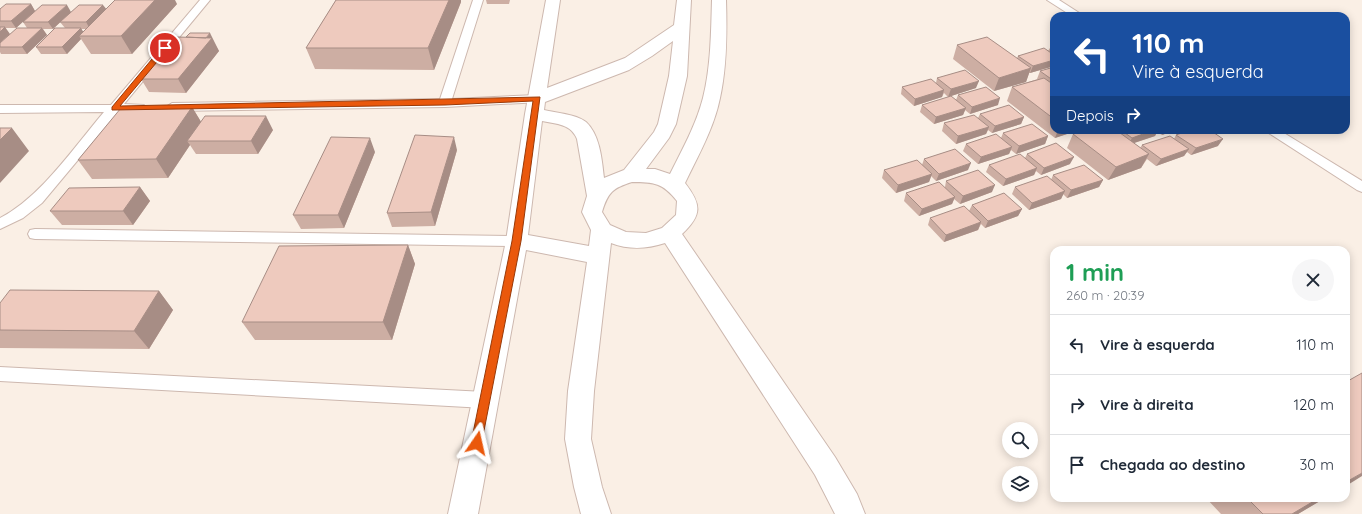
<!DOCTYPE html>
<html lang="pt">
<meta charset="utf-8">
<style>
body{margin:0;font-family:Quicksand,sans-serif;background:#f6f6f7;color:#1f2937;height:100vh;display:flex;flex-direction:column;font-size:15px;white-space:nowrap}
*{box-sizing:border-box;margin:0}
p{font-size:13px;color:#747a83}
.icon{flex:none;width:22px;height:22px;fill:none;stroke:currentColor;stroke-width:2;stroke-linecap:round;stroke-linejoin:round}
.map{position:relative;flex:1;overflow:hidden}
.sheet{position:absolute;left:1050px;top:246px;width:300px;height:256px;display:flex;flex-direction:column;background:#fff;border-radius:12px;box-shadow:0 2px 10px #0003}
.sheet>*{flex:none}
.hud{position:absolute;left:1050px;top:12px;width:300px;height:122px;border-radius:12px;box-shadow:0 2px 10px #0003;background:#1a4fa0;color:#fff;overflow:hidden}
.controls{position:absolute;left:1002px;top:422px;display:grid;gap:8px}
.controls a{display:grid;place-items:center;width:36px;height:36px;border-radius:50%;background:#fff;box-shadow:0 2px 10px #0003;font-size:20px}
.pin{position:absolute;display:grid;place-items:center;width:34px;height:34px;color:#fff;margin:-17px;border:2px solid #fff;border-radius:50%;box-shadow:0 1px 4px #0007}
.me{position:absolute;width:44px;margin:-22px;rotate:11deg;stroke-linejoin:round;filter:drop-shadow(0 0 3px #0008)}
.turn{display:flex;align-items:center;gap:14px;height:84px;padding:0 16px;font-size:18px}
.turn .icon{width:52px;height:52px;stroke-width:2.5}
.turn b{display:block;font-size:28px;line-height:34px}
.then{display:flex;align-items:center;height:38px;padding:0 16px;background:#0003;gap:8px;font-size:15px}
.round{display:grid;place-items:center;flex:none;width:42px;height:42px;border-radius:21px;background:#f6f6f7}
.overview{display:flex;align-items:center;justify-content:space-between;height:68px;padding:0 16px}
h1{font-size:24px;font-weight:700;line-height:30px;color:#1e9e55}
ul{padding:0;list-style:none}
li{display:flex;align-items:center;gap:12px;height:60px;padding:0 16px;border-top:1px solid #e0e1e3}
li div{flex:1}
li b{display:block;font-size:15px}
li em{font-style:normal}
.map>svg:first-child{display:block}
.lines{fill:none;stroke-linecap:round;stroke-linejoin:round}
.service-casing{stroke:#cdb8af;stroke-width:2}
.minor-casing{stroke:#cdb8af;stroke-width:2}
.service{fill:#fff;fill-rule:evenodd}
.minor{fill:#fff;fill-rule:evenodd}
.wall{fill:#cdaea3;fill-rule:evenodd}
.shaded-wall{fill:#a78d85}
.building{fill:#eecabe;stroke:#a78d85}
.route{fill:#ea580c;stroke:#983908}
</style>
<div class="map">
<svg width="1362" height="514" viewBox="0 0 1362 514">
<rect width="100%" height="100%" fill="#faefe5"/>
<g class="lines">
<defs>
<path id="service" d="M 200,0 L 210,0 L 124,104 L 144,105 L 146,108 L 144,111 L 118,112 L 42,203 L 23,218 L 0,229 L 0,218 C 40,198 75,146 104,112 L 0,113 L 0,105 L 111,105 Z
M 473,0 L 483,0 L 452,99 L 537,95 L 543,99 L 541,102 L 445,107 L 172,111 L 166,107 L 172,103 L 440,99 Z
M 1047,0 L 1059,0 L 1084,16 L 1072,16 Z
M 1264,130 L 1279,130 L 1362,181 L 1362,192 L 1357,190 Z
M 35,229 L 517,236 L 522,237 L 524,241 L 522,245 L 517,246 L 35,239 L 30,238 L 28,234 L 30,230 Z
M 0,367 L 485,392 L 491,395 L 494,400 L 491,405 L 485,408 L 0,381 Z"/>
<path id="minor" d="M 546,0 L 560,0 L 547,88 L 625,58 L 674,25 L 677,0 L 691,0 L 687,76 L 676,124 L 669,138 L 646,169 L 655,169 L 670,174 C 682,150 696,125 703,98 C 711,66 711,32 712,0 L 726,0 C 727,32 727,66 720,98 C 714,128 698,156 685,183 C 702,205 702,215 682,234 L 835,457 L 857,494 L 865,514 L 835,514 L 815,475 L 665,243 C 647,249 629,250 611,243 L 594,391 L 591,439 L 602,487 L 611,514 L 581,514 L 574,487 L 565,439 L 568,391 L 587,262 L 526,250 L 478,514 L 448,514 L 506,241 L 525,114 ZM 673,41 L 669,76 L 658,124 L 654,132 L 624,170 L 604,178 C 602,160 600,135 586,122 C 576,114 556,113 544,110 L 545,102 L 629,70 L 652,56 ZM 542,121 C 557,124 571,124 577,139 L 587,196 L 582,212 L 591,230 L 589,246 L 528,235 ZM 632,182 C 654,182 663,183 677,201 L 676,215 L 662,228 L 646,233 L 626,232 L 610,225 L 602,212 C 608,192 613,188 632,182 Z"/>
</defs>
<use href="#service" class="service-casing"/>
<use href="#minor" class="minor-casing"/>
<use href="#service" class="service"/>
<use href="#minor" class="minor"/>
</g>
<path class="wall" d="M 336,0 L 461,0 L 461,2 L 434,70 L 315,69 L 306,48 Z
M 486,0 L 510,0 L 509,4 L 487,4 Z
M 31,4 L 35,11 L 71,12 L 53,29 L 43,29 L 47,35 L 27,54 L 1,54 L 0,52 L 0,43 L 27,28 L 23,22 L 26,19 L 16,28 L 6,28 L 0,43 L 0,9 Z
M 177,4 L 132,54 L 91,54 L 81,39 L 67,54 L 41,54 L 36,47 L 65,28 L 60,22 L 106,9 ZM 81,29 L 86,29 L 83,32 Z
M 214,40 L 213,41 L 219,51 L 186,93 L 149,92 L 141,79 Z
M 957,45 L 1017,58 L 1018,56 L 1048,51 L 1050,48 L 1054,46 L 1054,66 L 1030,73 L 1029,73 L 1026,82 L 994,91 L 953,59 Z
M 1054,67 L 1054,130 L 1079,130 L 1055,138 L 1007,101 L 1012,87 L 1038,79 L 1037,79 L 1040,71 Z
M 937,78 L 976,88 L 948,97 L 944,93 L 942,97 L 914,106 L 901,94 L 902,87 L 936,83 Z
M 958,95 L 998,105 L 970,114 L 965,110 L 963,115 L 934,124 L 920,112 L 922,105 L 956,100 Z
M 192,107 L 201,122 L 273,130 L 258,154 L 196,154 L 190,145 L 168,178 L 92,179 L 78,160 Z
M 980,114 L 1024,117 L 1021,124 L 992,133 L 988,130 L 986,134 L 956,144 L 942,131 L 944,123 L 978,118 Z
M 1086,130 L 1176,130 L 1162,135 L 1157,132 L 1155,136 L 1134,143 L 1140,148 L 1142,145 L 1174,139 L 1176,135 L 1218,146 L 1191,155 L 1187,152 L 1184,156 L 1156,166 L 1147,159 L 1141,168 L 1108,180 L 1067,148 L 1073,134 Z
M 1003,133 L 1048,136 L 1045,144 L 1016,154 L 1011,150 L 1009,154 L 978,164 L 963,151 L 966,144 L 1001,138 Z
M 457,150 L 435,226 L 392,227 L 387,213 Z
M 375,152 L 344,228 L 301,229 L 293,215 Z
M 1027,154 L 1070,164 L 1041,175 L 1036,171 L 1034,175 L 1003,186 L 986,172 L 989,165 L 1025,158 Z
M 924,159 L 968,170 L 936,181 L 931,176 L 929,182 L 896,193 L 882,178 L 884,170 L 922,165 Z
M 1053,175 L 1103,180 L 1099,187 L 1067,198 L 1063,194 L 1061,199 L 1029,210 L 1012,194 L 1015,187 L 1051,180 Z
M 946,181 L 992,192 L 960,204 L 954,199 L 952,204 L 919,216 L 904,201 L 906,193 L 945,187 Z
M 140,187 L 150,201 L 133,225 L 62,225 L 50,211 Z
M 972,205 L 1022,209 L 1018,216 L 985,228 L 981,224 L 978,230 L 944,242 L 928,225 L 930,218 L 969,211 Z
M 408,245 L 415,264 L 392,340 L 255,340 L 242,322 Z
M 159,291 L 173,310 L 149,349 L 0,348 L 0,303 Z
M 1206,498 L 1325,498 L 1298,514 L 1221,514 Z"/>
<path class="shaded-wall" d="M 155,0 L 175,0 L 177,4 L 132,54 L 121,36 Z
M 449,0 L 461,0 L 461,2 L 434,70 L 428,48 Z
M 31,4 L 35,11 L 16,28 L 11,21 Z
M 67,5 L 71,12 L 53,29 L 48,22 Z
M 103,5 L 108,11 L 90,29 L 86,22 Z
M 5,27 L 10,34 L 0,43 L 0,32 Z
M 42,28 L 47,35 L 27,54 L 22,47 Z
M 81,28 L 85,35 L 79,36 L 81,39 L 67,54 L 62,47 Z
M 210,33 L 219,51 L 186,93 L 178,79 L 203,42 Z
M 1054,60 L 1054,66 L 1030,73 L 1033,66 Z
M 1031,68 L 1026,82 L 994,91 L 999,78 Z
M 979,81 L 976,88 L 948,97 L 951,89 Z
M 944,90 L 942,97 L 914,106 L 915,99 Z
M 1000,98 L 998,105 L 970,114 L 972,107 Z
M 192,107 L 203,125 L 187,141 L 190,145 L 168,178 L 156,159 Z
M 966,108 L 963,115 L 934,124 L 936,117 Z
M 266,116 L 273,130 L 258,154 L 251,141 Z
M 1024,117 L 1021,124 L 992,133 L 995,126 Z
M 989,127 L 986,134 L 956,144 L 958,136 Z
M 12,128 L 29,151 L 0,183 L 0,140 Z
M 1058,130 L 1079,130 L 1055,138 Z
M 1154,130 L 1158,130 L 1155,136 L 1128,145 L 1132,138 Z
M 1165,130 L 1176,130 L 1162,135 Z
M 1048,136 L 1045,144 L 1016,154 L 1019,146 Z
M 454,137 L 457,150 L 435,226 L 431,212 Z
M 370,138 L 375,152 L 344,228 L 338,215 Z
M 1223,139 L 1218,146 L 1191,155 L 1196,148 Z
M 1012,147 L 1009,154 L 978,164 L 981,157 Z
M 1189,149 L 1184,156 L 1156,166 L 1161,159 Z
M 1149,154 L 1141,168 L 1108,180 L 1116,167 Z
M 1074,157 L 1070,164 L 1041,175 L 1044,168 Z
M 971,163 L 968,170 L 936,181 L 939,174 Z
M 1037,168 L 1034,175 L 1003,186 L 1006,179 Z
M 932,174 L 929,182 L 896,193 L 898,185 Z
M 1103,180 L 1099,187 L 1067,198 L 1071,190 Z
M 995,185 L 992,192 L 960,204 L 963,196 Z
M 140,187 L 150,201 L 133,225 L 123,211 Z
M 1065,191 L 1061,199 L 1029,210 L 1032,203 Z
M 955,197 L 952,204 L 919,216 L 922,209 Z
M 1022,209 L 1018,216 L 985,228 L 988,221 Z
M 981,222 L 978,230 L 944,242 L 946,235 Z
M 408,245 L 415,264 L 392,340 L 383,322 Z
M 159,291 L 173,310 L 149,349 L 134,331 Z
M 1362,473 L 1362,476 L 1346,486 L 1346,482 Z
M 1319,498 L 1325,498 L 1298,514 L 1292,514 Z"/>
<path class="building" d="M 115,0 L 155,0 L 121,36 L 79,36 Z
M 336,0 L 449,0 L 428,48 L 306,48 Z
M 6,4 L 31,4 L 11,21 L 0,21 L 0,9 Z
M 42,5 L 67,5 L 48,22 L 23,22 Z
M 79,5 L 103,5 L 86,22 L 60,22 Z
M 0,27 L 5,27 L 0,32 Z
M 17,28 L 42,28 L 22,47 L 0,47 L 0,43 Z
M 55,28 L 81,28 L 62,47 L 36,47 Z
M 190,33 L 210,33 L 206,38 L 186,37 Z
M 177,37 L 212,38 L 178,79 L 141,79 Z
M 987,37 L 1031,68 L 999,78 L 957,45 Z
M 1054,46 L 1054,50 L 1050,48 Z
M 1044,48 L 1054,55 L 1054,60 L 1033,66 L 1018,56 Z
M 1054,67 L 1054,81 L 1040,71 Z
M 965,70 L 979,81 L 951,89 L 937,78 Z
M 1044,78 L 1054,85 L 1054,119 L 1012,87 Z
M 931,79 L 944,90 L 915,99 L 902,87 Z
M 986,87 L 1000,98 L 972,107 L 958,95 Z
M 951,96 L 966,108 L 936,117 L 922,105 Z
M 1009,105 L 1024,117 L 995,126 L 980,114 Z
M 192,107 L 156,159 L 78,160 L 121,108 Z
M 974,115 L 989,127 L 958,136 L 944,123 Z
M 205,116 L 266,116 L 251,141 L 187,141 Z
M 1032,124 L 1048,136 L 1019,146 L 1003,133 Z
M 0,128 L 12,128 L 0,140 Z
M 1086,130 L 1116,130 L 1149,154 L 1116,167 L 1073,134 Z
M 1121,130 L 1154,130 L 1132,138 Z
M 1190,130 L 1210,130 L 1223,139 L 1196,148 L 1176,135 Z
M 996,134 L 1012,147 L 981,157 L 966,144 Z
M 415,135 L 454,137 L 431,212 L 387,213 Z
M 1170,136 L 1189,149 L 1161,159 L 1142,145 Z
M 331,137 L 370,138 L 338,215 L 293,215 Z
M 1056,143 L 1074,157 L 1044,168 L 1027,154 Z
M 955,149 L 971,163 L 939,174 L 924,159 Z
M 1020,154 L 1037,168 L 1006,179 L 989,165 Z
M 917,160 L 932,174 L 898,185 L 884,170 Z
M 1084,165 L 1103,180 L 1071,190 L 1053,175 Z
M 978,170 L 995,185 L 963,196 L 946,181 Z
M 1047,176 L 1065,191 L 1032,203 L 1015,187 Z
M 939,182 L 955,197 L 922,209 L 906,193 Z
M 140,187 L 123,211 L 50,211 L 69,188 Z
M 1004,193 L 1022,209 L 988,221 L 972,205 Z
M 964,206 L 981,222 L 946,235 L 930,218 Z
M 408,245 L 383,322 L 242,322 L 279,246 Z
M 10,290 L 159,291 L 134,331 L 0,330 L 0,303 Z
M 1362,373 L 1362,473 L 1346,482 L 1346,382 Z
M 1247,498 L 1319,498 L 1292,514 L 1263,514 Z"/>
<path class="route" d="M 165,46 L 167,47 L 167,50 L 120,106 L 540,97 L 521,241 L 481,446 L 477,448 L 473,446 L 471,443 L 512,241 L 533,101 L 445,105 L 112,110 L 112,107 L 162,47 Z"/>
</svg>
<div class="controls">
<a><svg class="icon" aria-label="search" viewBox="0 0 24 24"><circle cx="10" cy="10" r="6"/><path d="M15 15l6 6"/></svg></a>
<a><svg class="icon" aria-label="layers" viewBox="0 0 24 24"><path d="M12 4l9 5-9 5-9-5zM3 14l9 5 9-5"/></svg></a>
</div>
<div class="pin" style="left:165px;top:48px;background:#d93025"><svg class="icon" aria-label="arrive" viewBox="0 0 24 24"><path d="M6 21V4h12l-3 4 3 4H6"/></svg></div>
<svg class="me" style="left:477px;top:443px" viewBox="-20 -20 40 40"><path d="M0-17L14 15 0 8-14 15z" fill="#ea580c" stroke="#fff" stroke-width="4"/></svg>
<div class="hud">
<div class="turn"><svg class="icon" aria-label="left" viewBox="0 0 24 24"><path d="M17 20v-9H6M10 6l-5 5 5 5"/></svg><div><b>110 m</b>Vire à esquerda</div></div>
<div class="then">Depois<svg class="icon" aria-label="right" viewBox="0 0 24 24"><path d="M7 20v-9h11M14 6l5 5-5 5"/></svg></div>
</div>
<section class="sheet">
<div class="overview"><div><h1>1 min</h1><p>260 m · 20:39</p></div><a class="round"><svg class="icon" aria-label="close" viewBox="0 0 24 24"><path d="M6 6l12 12M18 6L6 18"/></svg></a></div>
<ul>
<li><svg class="icon" aria-label="left" viewBox="0 0 24 24"><path d="M17 20v-9H6M10 6l-5 5 5 5"/></svg><div><b>Vire à esquerda</b></div><em>110 m</em></li>
<li><svg class="icon" aria-label="right" viewBox="0 0 24 24"><path d="M7 20v-9h11M14 6l5 5-5 5"/></svg><div><b>Vire à direita</b></div><em>120 m</em></li>
<li><svg class="icon" aria-label="arrive" viewBox="0 0 24 24"><path d="M6 21V4h12l-3 4 3 4H6"/></svg><div><b>Chegada ao destino</b></div><em>30 m</em></li>
</ul>
</section>
</div>
